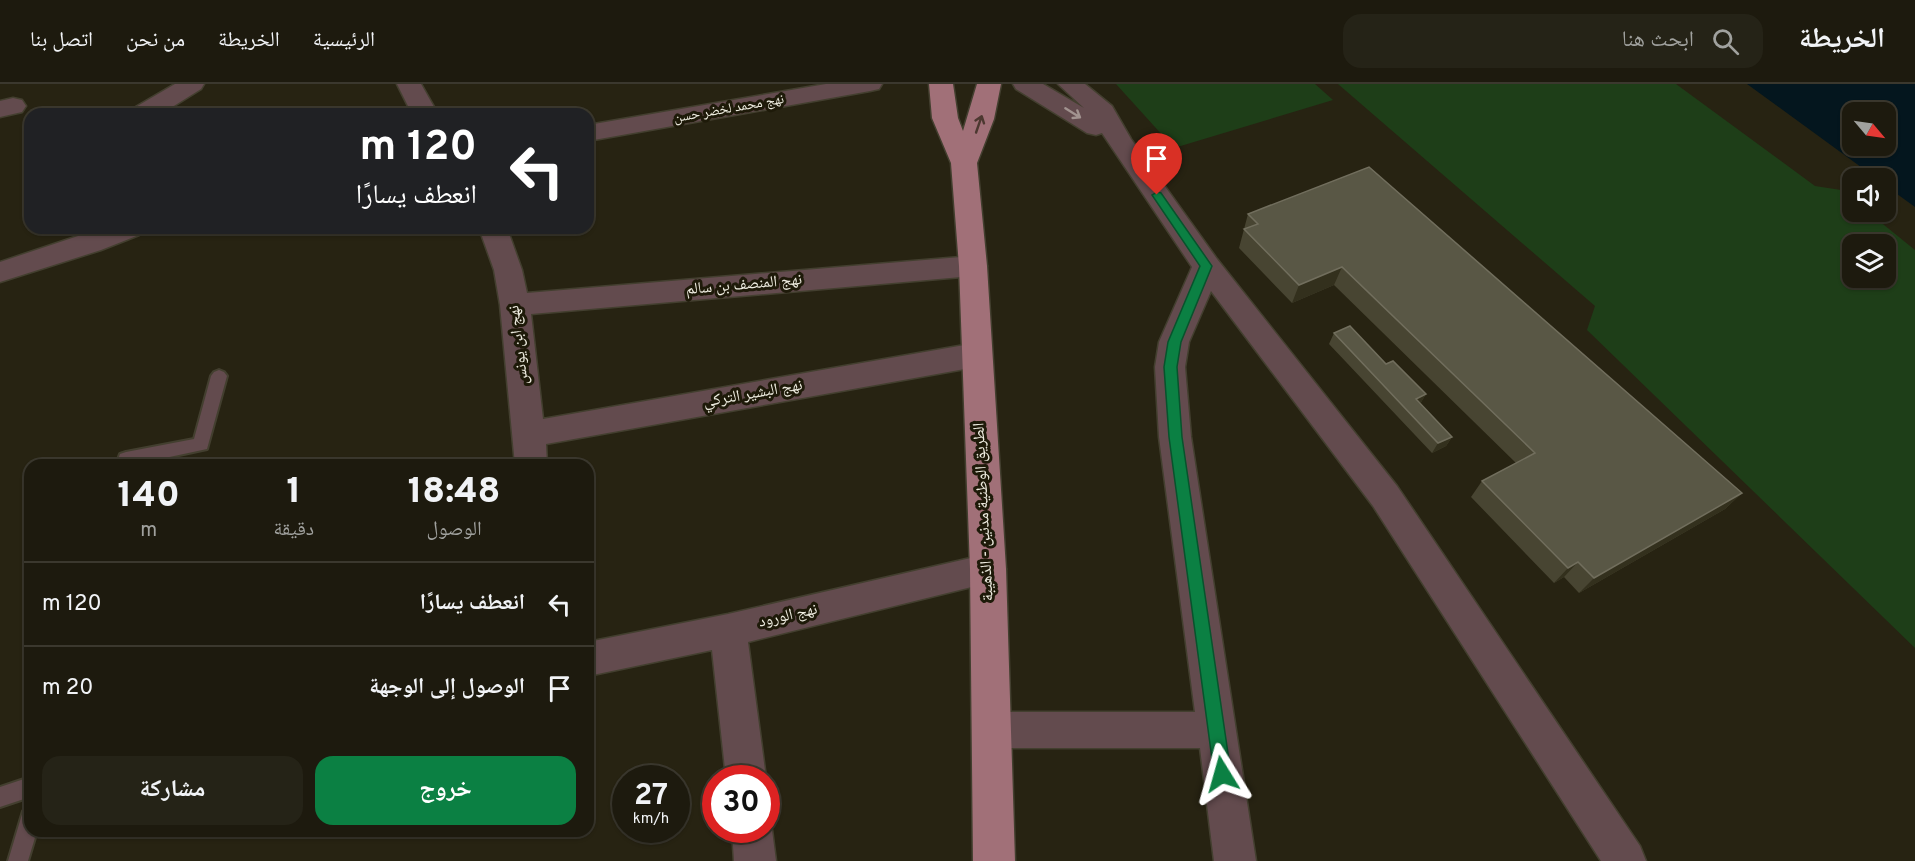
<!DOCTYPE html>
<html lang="ar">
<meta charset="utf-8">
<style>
body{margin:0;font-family:Overpass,"Noto Naskh Arabic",sans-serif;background:#252317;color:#f1f3f6;direction:rtl;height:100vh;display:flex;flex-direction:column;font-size:22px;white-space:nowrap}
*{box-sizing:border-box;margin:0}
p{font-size:20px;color:#a0a19e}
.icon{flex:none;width:33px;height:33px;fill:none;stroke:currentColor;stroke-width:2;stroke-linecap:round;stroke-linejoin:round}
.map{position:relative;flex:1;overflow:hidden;direction:ltr}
.details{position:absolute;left:24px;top:375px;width:570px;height:378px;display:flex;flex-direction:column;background:#1d1a0e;border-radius:18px;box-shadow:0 2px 4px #0004,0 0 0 2px #3b382e;direction:rtl}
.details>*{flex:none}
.top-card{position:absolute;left:24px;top:24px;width:570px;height:126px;border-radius:18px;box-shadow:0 2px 4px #0004,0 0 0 2px #3b382e;direction:rtl;background:#202124;color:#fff;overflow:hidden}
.needle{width:39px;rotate:119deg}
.fabs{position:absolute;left:1842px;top:18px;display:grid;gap:12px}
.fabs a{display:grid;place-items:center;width:54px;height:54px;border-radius:12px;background:#1d1a0e;box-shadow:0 2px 4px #0004,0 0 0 2px #3b382e;font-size:30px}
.speed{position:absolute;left:612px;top:681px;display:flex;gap:12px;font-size:30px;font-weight:700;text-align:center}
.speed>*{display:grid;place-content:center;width:78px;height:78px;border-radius:50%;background:#1d1a0e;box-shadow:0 2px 4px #0004,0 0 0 2px #3b382e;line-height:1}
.speed small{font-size:15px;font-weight:400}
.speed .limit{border:9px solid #d22;background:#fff;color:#111}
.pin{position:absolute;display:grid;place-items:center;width:51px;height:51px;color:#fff;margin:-62px -26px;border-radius:50% 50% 50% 0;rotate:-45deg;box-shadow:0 0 6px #0007}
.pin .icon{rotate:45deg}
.me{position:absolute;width:66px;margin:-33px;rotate:352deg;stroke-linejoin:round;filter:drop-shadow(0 0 4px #0008)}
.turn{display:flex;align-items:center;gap:21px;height:126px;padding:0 18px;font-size:27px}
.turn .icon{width:78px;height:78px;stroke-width:2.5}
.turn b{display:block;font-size:42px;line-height:51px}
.eta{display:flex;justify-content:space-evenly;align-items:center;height:102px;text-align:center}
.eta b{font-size:36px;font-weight:800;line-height:42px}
.button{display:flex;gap:12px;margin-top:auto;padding:12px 18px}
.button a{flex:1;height:69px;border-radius:18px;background:#0b8043;color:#fff;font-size:24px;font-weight:800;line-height:69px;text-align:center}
.button a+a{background:#252317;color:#f1f3f6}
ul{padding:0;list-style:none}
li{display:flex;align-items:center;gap:18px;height:84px;padding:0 18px;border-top:2px solid #3b382e}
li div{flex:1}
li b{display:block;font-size:22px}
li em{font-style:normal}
header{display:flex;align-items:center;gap:36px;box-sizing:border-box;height:84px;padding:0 30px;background:#1d1a0e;border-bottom:2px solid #3b382e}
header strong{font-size:28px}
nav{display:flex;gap:33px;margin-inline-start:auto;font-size:21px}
.search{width:420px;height:54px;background:#252317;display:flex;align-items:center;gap:15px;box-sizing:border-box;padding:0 21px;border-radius:18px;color:#a0a19e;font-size:22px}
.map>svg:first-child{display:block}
.green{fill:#1e3e18;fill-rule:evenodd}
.water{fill:#04161e;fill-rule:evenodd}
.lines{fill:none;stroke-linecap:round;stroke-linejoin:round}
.lane-casing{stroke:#433f2f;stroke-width:4}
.street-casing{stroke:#433f2f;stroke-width:3}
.primary-casing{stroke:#433f2f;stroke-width:3}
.lane{fill:#634b4e;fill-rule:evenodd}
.street{fill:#634b4e;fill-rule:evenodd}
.primary{fill:#a17078;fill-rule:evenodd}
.wall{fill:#484532}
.shaded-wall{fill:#33301d}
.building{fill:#595745;stroke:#716e5d;stroke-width:1.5}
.oneway{stroke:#a29390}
.oneway2{stroke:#4c3830}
.route{fill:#0b8043;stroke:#07532c;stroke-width:1.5}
.labels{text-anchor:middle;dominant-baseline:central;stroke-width:6;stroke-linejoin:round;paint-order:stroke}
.far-street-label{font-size:14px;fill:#eeece0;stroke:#1e1a09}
.street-label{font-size:16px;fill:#eeece0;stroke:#1e1a09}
</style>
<header>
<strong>الخريطة</strong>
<div class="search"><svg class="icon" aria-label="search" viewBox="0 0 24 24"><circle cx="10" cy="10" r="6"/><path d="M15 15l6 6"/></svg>ابحث هنا</div>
<nav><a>الرئيسية</a><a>الخريطة</a><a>من نحن</a><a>اتصل بنا</a></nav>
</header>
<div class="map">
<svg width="1915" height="777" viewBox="0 0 1915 777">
<rect width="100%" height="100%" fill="#272312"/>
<path class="green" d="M 1116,0 L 1315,0 L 1333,16 L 1174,64 Z
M 1338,0 L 1676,0 L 1815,102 L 1841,106 L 1852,115 L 1852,128 L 1868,128 L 1915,166 L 1915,564 L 1587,246 L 1595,222 ZM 1852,160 L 1886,160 L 1886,194 L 1852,194 Z"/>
<path class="water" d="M 1747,0 L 1915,0 L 1915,123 L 1886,102 L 1886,94 L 1876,94 ZM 1852,28 L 1886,28 L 1886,62 L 1852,62 Z"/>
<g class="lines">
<defs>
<path id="lane" d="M 219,286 L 224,288 L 227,292 L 207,365 L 132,381 L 116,381 L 120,370 L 126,368 L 194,355 L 211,292 L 214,288 Z
M 30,693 L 30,713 L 0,723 L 0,703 Z
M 30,724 L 30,747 L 37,747 L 28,777 L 8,777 L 23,727 Z"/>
<path id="street" d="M 175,0 L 204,0 L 201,5 L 161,30 L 130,30 L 134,24 Z
M 397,0 L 421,0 L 438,30 L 412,30 Z
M 826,0 L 882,0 L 879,5 L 870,7 L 588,57 L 588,41 Z
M 1013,0 L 1043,0 L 1084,24 L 1058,0 L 1085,0 L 1112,22 L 1131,55 L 1217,175 L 1397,402 L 1640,762 L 1646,777 L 1601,777 L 1373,422 L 1211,207 L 1189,258 L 1185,283 L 1191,353 L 1256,777 L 1214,777 L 1200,664 L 993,664 L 979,659 L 974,646 L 979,633 L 993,628 L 1195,628 L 1159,353 L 1155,283 L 1159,258 L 1192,183 L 1102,49 L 1096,51 L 1087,49 L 1016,5 Z
M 13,14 L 22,16 L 26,22 L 22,28 L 0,33 L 0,17 Z
M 102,144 L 143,144 L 139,151 L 101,166 L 0,198 L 0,178 Z
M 479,144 L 507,144 L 522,186 L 527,209 L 973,172 L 983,175 L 987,182 L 983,189 L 973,192 L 531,230 L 543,335 L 976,259 L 987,263 L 991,271 L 987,279 L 976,283 L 546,360 L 547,381 L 515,381 L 500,221 L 494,186 Z
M 988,470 L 1000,474 L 1006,485 L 1000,496 L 748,558 L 766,694 L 726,694 L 712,566 L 588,592 L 588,558 L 728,530 Z
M 766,732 L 772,746 L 776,777 L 734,777 L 732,746 L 766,746 Z"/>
<path id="primary" d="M 929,0 L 953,0 L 958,34 L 963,47 L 977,0 L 1001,0 L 994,35 L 977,79 L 987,182 L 1006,485 L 1015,777 L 973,777 L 970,485 L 959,182 L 951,79 L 932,34 Z"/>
</defs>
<use href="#lane" class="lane-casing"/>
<use href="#street" class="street-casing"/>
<use href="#primary" class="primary-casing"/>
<use href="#lane" class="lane"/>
<use href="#street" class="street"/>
<use href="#primary" class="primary"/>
</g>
<path class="wall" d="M 1248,130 L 1742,409 L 1725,425 L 1579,509 L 1564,493 L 1554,499 L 1471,413 L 1482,397 L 1516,379 L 1334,201 L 1292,219 L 1239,164 Z
M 1334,249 L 1426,310 L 1420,320 L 1452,353 L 1446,362 L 1432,369 L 1329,260 Z"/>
<path class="shaded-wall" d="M 1342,183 L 1334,201 L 1292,219 L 1299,201 Z
M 1426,310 L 1420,320 L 1416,315 Z
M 1452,353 L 1446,362 L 1432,369 L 1438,359 Z
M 1742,409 L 1725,425 L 1579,509 L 1594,494 Z
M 1578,478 L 1564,493 L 1554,499 L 1568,484 Z"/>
<path class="building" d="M 1369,83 L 1742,409 L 1594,494 L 1578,478 L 1568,484 L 1482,397 L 1535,369 L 1342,183 L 1299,201 L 1244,145 L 1258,140 L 1248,130 Z
M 1350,242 L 1386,280 L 1393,277 L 1426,310 L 1416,315 L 1452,353 L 1438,359 L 1334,249 Z"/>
<defs><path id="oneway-shaft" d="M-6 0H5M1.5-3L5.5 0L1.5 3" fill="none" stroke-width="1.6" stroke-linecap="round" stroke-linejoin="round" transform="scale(1.5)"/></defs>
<use class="oneway" href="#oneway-shaft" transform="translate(1073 29) rotate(32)"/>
<use class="oneway2" href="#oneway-shaft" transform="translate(979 40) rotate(-71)"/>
<path class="route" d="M 1157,108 L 1161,109 L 1212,182 L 1181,258 L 1177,283 L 1182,353 L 1231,690 L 1228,696 L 1222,698 L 1217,696 L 1214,690 L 1169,353 L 1164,283 L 1168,258 L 1200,182 L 1152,111 Z"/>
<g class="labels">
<g class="far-street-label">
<text transform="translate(729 25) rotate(-10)">نهج محمد لخضر حسن</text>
</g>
<g class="street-label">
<text transform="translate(744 201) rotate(-5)">نهج المنصف بن سالم</text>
<text transform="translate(519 261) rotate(-97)">نهج ابن يونس</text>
<text transform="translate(753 310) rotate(-10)">نهج البشير التركي</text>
<text transform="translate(984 428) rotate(-93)">الطريق الوطنية مدنين - الذهيبة</text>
<text transform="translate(788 532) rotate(-13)">نهج الورود</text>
</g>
</g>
</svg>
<div class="fabs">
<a><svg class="needle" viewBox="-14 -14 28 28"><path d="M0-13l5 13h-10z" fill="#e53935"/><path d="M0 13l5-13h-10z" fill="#a0a19e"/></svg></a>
<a><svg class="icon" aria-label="sound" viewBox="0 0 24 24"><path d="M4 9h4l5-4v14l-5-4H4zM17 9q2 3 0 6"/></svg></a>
<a><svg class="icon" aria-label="layers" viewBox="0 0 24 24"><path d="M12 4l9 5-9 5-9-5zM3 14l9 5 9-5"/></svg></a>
</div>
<div class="speed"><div>27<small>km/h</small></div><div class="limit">30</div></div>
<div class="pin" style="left:1157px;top:111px;background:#d93025"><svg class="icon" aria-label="arrive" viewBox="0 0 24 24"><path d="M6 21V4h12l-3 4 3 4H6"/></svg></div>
<svg class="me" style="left:1222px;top:690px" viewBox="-20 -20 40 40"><path d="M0-17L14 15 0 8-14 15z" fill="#0b8043" stroke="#fff" stroke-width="4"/></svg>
<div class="top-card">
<div class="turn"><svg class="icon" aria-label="left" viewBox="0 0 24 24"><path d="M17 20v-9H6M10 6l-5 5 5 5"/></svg><div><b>120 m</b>انعطف يسارًا</div></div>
</div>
<section class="details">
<div class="eta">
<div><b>18:48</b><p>الوصول</p></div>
<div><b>1</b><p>دقيقة</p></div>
<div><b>140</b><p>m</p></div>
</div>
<ul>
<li><svg class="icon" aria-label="left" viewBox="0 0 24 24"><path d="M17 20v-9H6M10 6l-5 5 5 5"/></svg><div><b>انعطف يسارًا</b></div><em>120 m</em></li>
<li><svg class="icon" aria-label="arrive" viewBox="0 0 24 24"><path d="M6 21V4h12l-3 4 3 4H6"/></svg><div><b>الوصول إلى الوجهة</b></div><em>20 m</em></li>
</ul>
<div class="button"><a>خروج</a><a>مشاركة</a></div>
</section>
</div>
